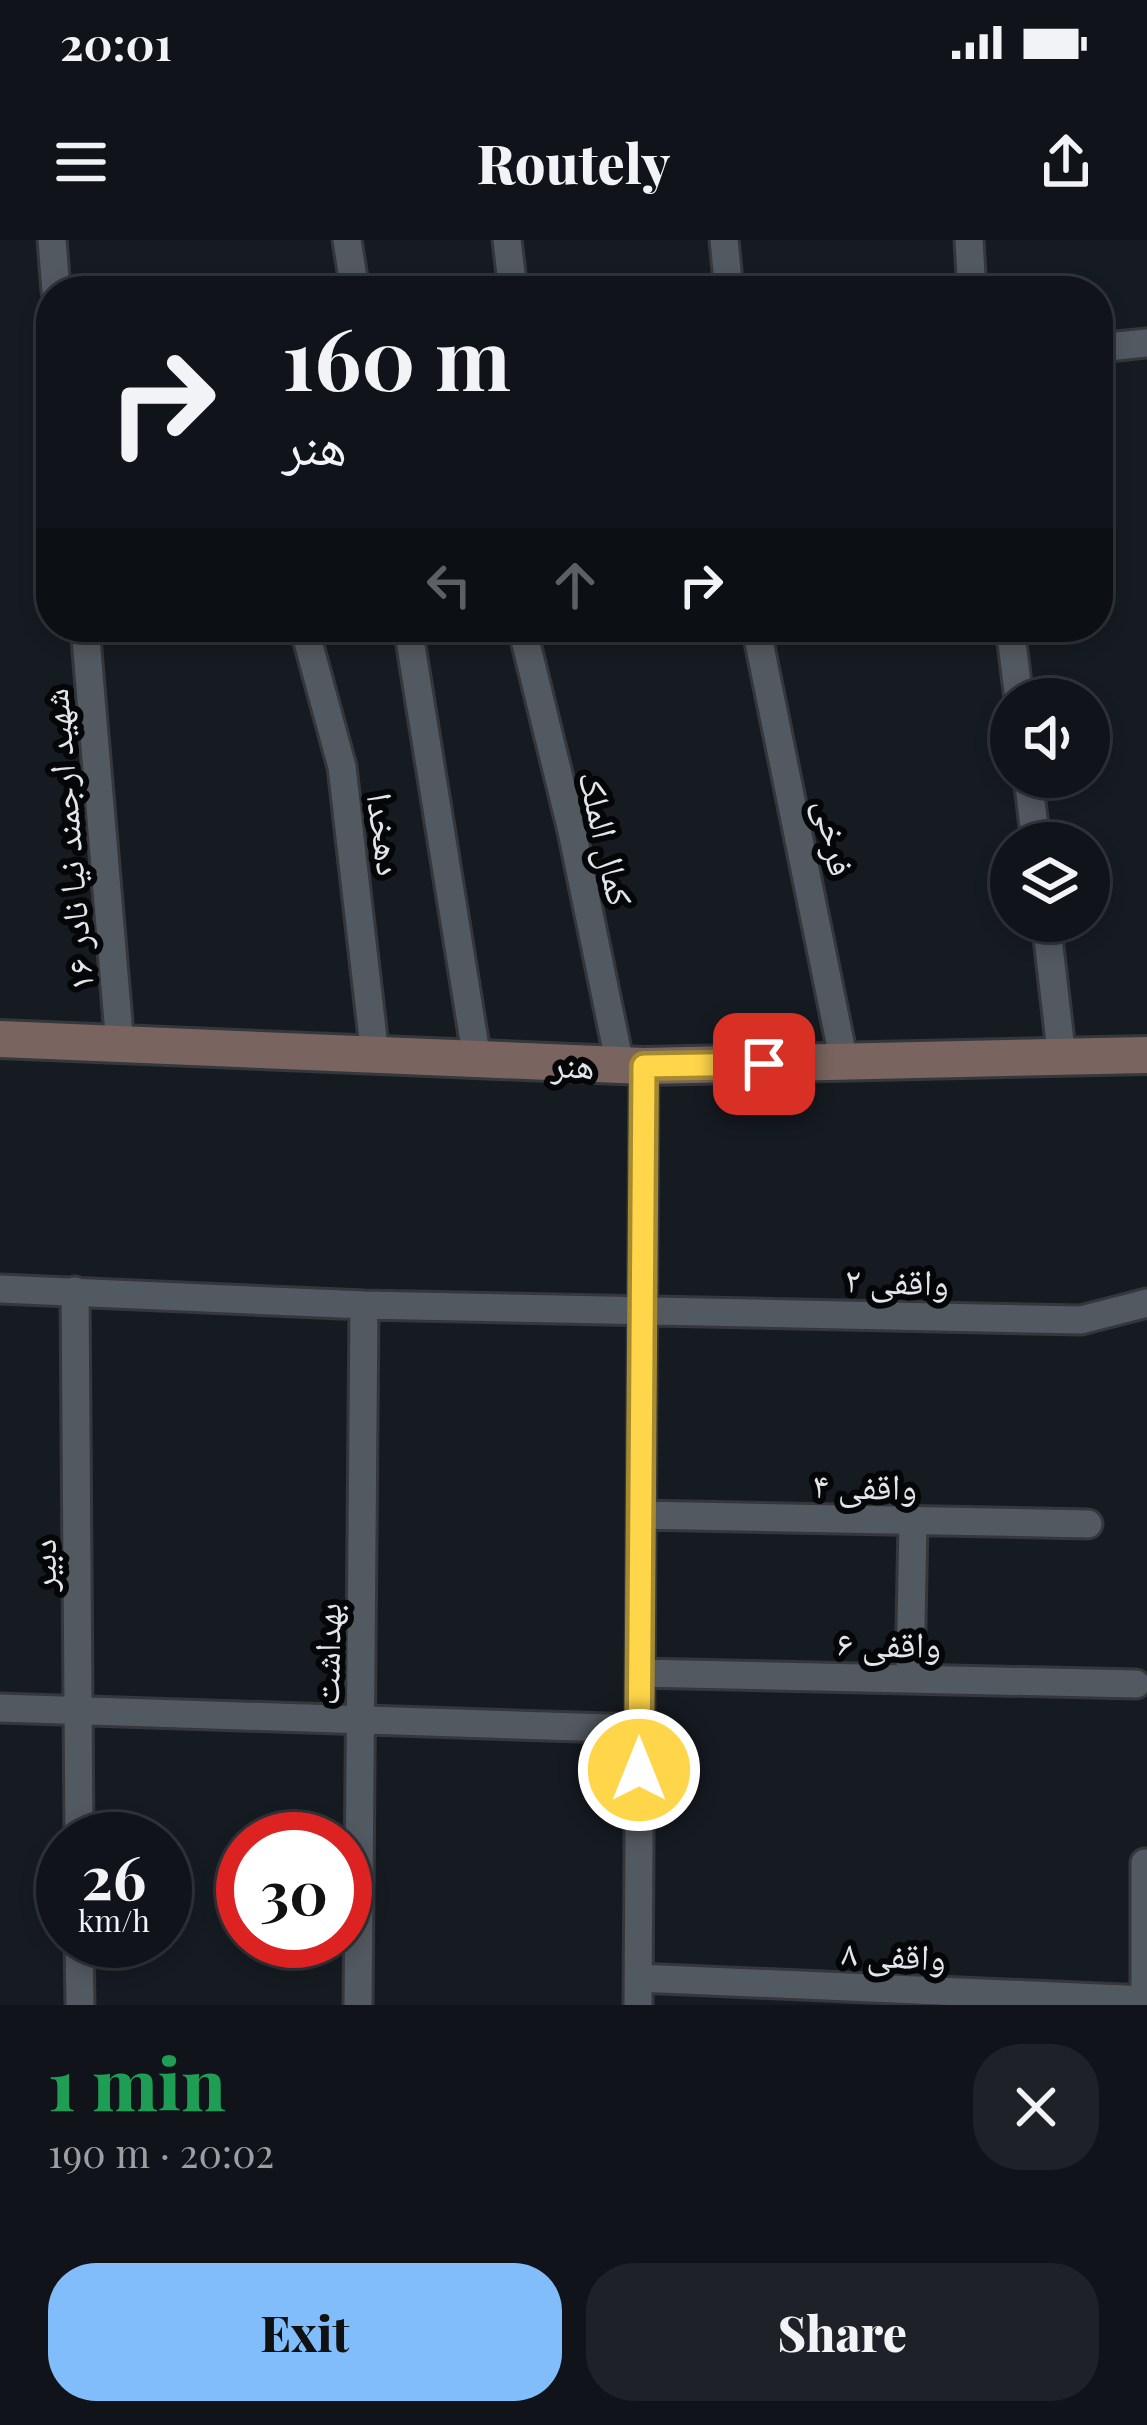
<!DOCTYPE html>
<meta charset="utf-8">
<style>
body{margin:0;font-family:"Playfair Display","Noto Naskh Arabic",serif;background:#1e2127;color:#f1f3f6;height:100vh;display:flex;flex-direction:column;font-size:45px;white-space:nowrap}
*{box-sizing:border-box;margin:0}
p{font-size:39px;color:#9c9ea2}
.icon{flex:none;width:66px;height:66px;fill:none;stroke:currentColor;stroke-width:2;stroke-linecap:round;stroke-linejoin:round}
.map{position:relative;height:1765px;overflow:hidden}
.sheet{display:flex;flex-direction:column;background:#10141a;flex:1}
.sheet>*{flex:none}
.guide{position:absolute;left:36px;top:36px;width:1077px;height:366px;border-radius:48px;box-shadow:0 6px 18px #0003,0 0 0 3px #303339;background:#10141a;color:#f1f3f6;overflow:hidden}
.buttons{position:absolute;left:990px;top:438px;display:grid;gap:24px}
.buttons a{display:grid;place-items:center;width:120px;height:120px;border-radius:50%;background:#10141a;box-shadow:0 6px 18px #0003,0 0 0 3px #303339;font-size:60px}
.speed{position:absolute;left:36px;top:1572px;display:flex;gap:24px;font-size:60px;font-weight:700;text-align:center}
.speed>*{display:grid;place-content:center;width:156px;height:156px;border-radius:50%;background:#10141a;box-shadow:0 6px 18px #0003,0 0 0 3px #303339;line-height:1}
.speed small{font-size:30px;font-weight:400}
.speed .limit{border:18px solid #d22;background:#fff;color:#111}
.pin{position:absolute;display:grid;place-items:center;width:102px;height:102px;color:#fff;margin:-51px;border-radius:24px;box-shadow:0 6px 18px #0006}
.me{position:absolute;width:132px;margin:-66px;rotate:0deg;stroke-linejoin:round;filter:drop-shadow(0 0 9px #0008)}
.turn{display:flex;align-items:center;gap:42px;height:252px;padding:0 48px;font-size:54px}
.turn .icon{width:156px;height:156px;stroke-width:2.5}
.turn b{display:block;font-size:84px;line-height:102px}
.lanes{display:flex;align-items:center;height:114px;padding:0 48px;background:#0003;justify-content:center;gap:60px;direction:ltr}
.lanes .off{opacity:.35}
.round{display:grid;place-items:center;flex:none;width:126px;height:126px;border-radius:48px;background:#1e2127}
.headline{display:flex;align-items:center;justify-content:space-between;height:204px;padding:0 48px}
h1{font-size:72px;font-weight:800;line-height:90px;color:#1e9e55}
.primary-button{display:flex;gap:24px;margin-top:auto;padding:24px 48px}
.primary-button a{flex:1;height:138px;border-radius:48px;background:#80bdfa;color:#111;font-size:48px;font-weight:800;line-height:138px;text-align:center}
.primary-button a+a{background:#1e2127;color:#f1f3f6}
.status{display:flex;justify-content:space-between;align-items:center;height:84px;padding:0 60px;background:#10141a;direction:ltr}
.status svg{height:33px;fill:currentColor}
header{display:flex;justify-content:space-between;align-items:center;height:156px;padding:0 48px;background:#10141a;font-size:54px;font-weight:800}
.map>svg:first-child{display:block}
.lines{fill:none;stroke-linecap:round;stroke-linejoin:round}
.street-casing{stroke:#34373c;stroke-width:33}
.secondary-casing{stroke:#34373c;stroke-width:42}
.street{stroke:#535960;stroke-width:27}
.secondary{stroke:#79645f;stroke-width:36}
.route-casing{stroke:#a68a30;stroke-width:30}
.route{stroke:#ffd54a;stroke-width:21}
.labels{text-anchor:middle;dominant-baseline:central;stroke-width:12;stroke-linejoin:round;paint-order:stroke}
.street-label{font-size:36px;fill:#e2e5ea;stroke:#050608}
</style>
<div class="status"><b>20:01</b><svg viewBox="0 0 49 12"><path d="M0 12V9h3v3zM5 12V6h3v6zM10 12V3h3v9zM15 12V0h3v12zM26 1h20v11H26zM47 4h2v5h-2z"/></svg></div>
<header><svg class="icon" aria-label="menu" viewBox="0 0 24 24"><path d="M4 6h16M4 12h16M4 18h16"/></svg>Routely<svg class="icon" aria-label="share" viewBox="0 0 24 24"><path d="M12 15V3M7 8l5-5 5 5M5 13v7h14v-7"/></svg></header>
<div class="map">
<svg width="1147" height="1765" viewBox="0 0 1147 1765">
<rect width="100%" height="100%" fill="#161b22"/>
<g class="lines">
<defs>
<path id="street" d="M 52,0 L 56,51
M 347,0 L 355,51
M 507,0 L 513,51
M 724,0 L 729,51
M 969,0 L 972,51
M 1098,108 L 1147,103
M 85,387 L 120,806
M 304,387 L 342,527 L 375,816
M 408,387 L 477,820
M 522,387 L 572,591 L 620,825
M 756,387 L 844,822
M 1010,387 L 1019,459
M 1028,537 L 1036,603
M 1046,681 L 1062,819
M 0,1049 L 364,1065 L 1081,1080 L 1147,1063
M 75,1051 L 79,1599
M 641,1275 L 1088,1284
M 640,1433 L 1136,1444
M 910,1438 L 913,1281
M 0,1468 L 639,1489
M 1145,1623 L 1145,1765
M 79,1701 L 80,1765
M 638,1738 L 1147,1760
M 358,1765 L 364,1065
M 638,1765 L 644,826"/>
<path id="secondary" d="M 0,799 L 644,826 L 1147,815"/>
</defs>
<use href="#street" class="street-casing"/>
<use href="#secondary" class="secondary-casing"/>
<use href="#street" class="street"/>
<use href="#secondary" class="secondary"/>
</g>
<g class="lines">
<defs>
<path id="route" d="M 639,1530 L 644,826 L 764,824"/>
</defs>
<use href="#route" class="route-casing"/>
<use href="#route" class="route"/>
</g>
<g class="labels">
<g class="street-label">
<text transform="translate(387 594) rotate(82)">دهخدا</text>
<text transform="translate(837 597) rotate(79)">فرخی</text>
<text transform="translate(608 598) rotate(77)">کمال الملک</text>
<text transform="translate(66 600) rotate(-95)">شهید ارجمند نیا نادر ۱۶</text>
<text transform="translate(573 823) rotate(2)">هنر</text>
<text transform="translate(897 1039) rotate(2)">واقفی ۲</text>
<text transform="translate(865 1244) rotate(1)">واقفی ۴</text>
<text transform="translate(41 1325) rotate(-90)">دبیر</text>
<text transform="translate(889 1402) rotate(1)">واقفی ۶</text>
<text transform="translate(325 1414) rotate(-89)">بهداشت</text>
<text transform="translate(894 1713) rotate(3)">واقفی ۸</text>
</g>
</g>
</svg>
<div class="buttons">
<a><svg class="icon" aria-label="sound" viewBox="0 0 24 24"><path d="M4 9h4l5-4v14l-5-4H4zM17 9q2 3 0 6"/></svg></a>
<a><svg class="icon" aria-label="layers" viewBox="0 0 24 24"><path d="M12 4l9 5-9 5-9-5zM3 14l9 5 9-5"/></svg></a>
</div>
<div class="speed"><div>26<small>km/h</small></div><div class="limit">30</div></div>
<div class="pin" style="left:764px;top:824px;background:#d93025"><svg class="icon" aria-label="arrive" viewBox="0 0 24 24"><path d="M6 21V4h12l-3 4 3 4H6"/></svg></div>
<svg class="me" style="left:639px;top:1530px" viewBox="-20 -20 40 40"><circle r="17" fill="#ffd54a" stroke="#fff" stroke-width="3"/><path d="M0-11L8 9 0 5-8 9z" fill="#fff"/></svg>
<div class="guide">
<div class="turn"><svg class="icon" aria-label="right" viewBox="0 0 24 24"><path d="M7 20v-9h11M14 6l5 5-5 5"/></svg><div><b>160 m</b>هنر</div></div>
<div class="lanes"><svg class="icon off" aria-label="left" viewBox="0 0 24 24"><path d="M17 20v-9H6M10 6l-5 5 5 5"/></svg><svg class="icon off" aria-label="ahead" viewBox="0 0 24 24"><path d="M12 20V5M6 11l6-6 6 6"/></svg><svg class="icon" aria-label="right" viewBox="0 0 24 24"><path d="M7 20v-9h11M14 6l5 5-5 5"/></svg></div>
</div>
</div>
<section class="sheet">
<div class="headline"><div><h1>1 min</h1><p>190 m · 20:02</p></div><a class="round"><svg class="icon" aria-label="close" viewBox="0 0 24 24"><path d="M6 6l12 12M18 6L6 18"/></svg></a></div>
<div class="primary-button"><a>Exit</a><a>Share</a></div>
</section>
